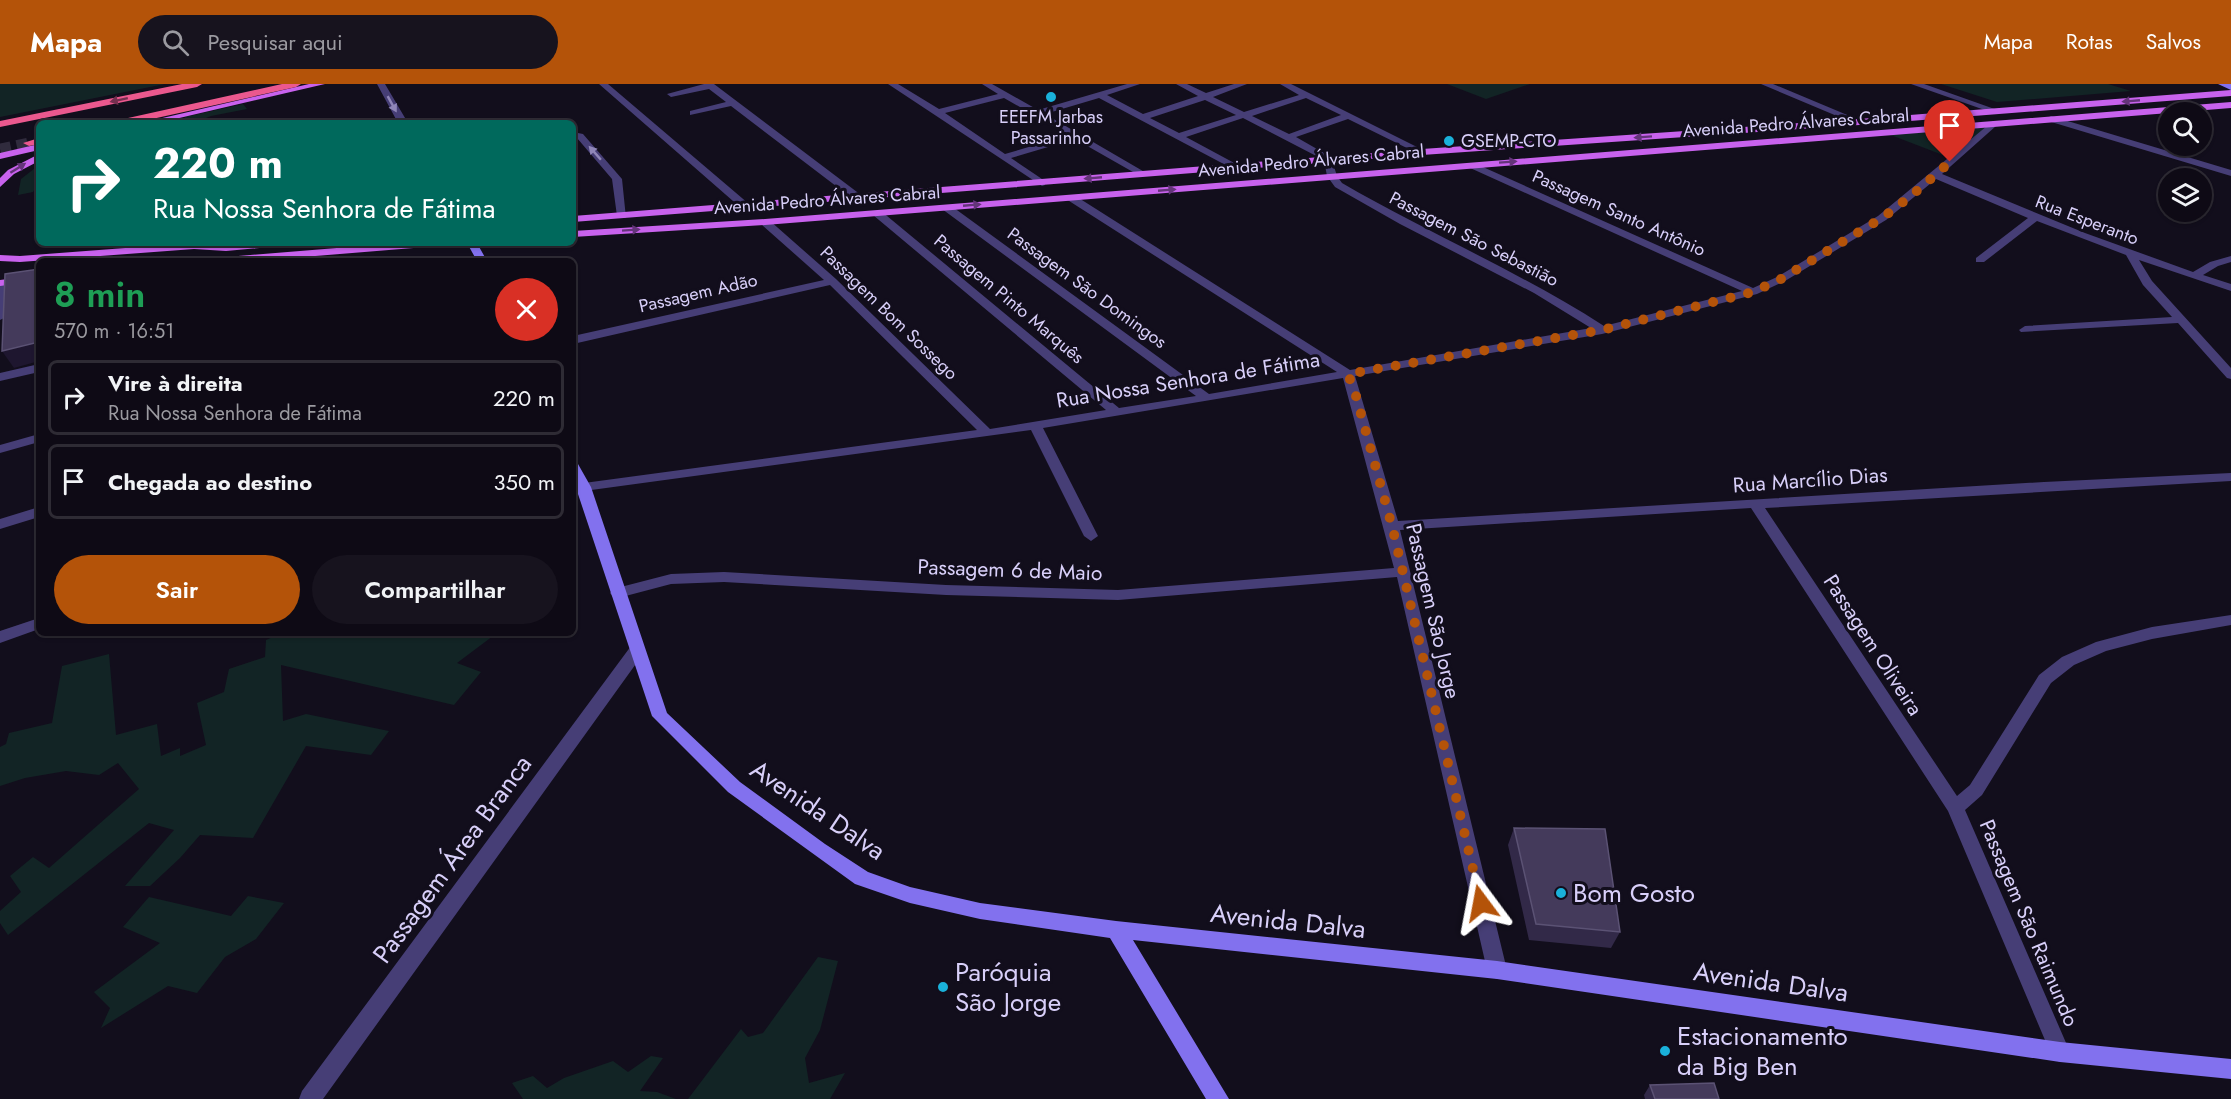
<!DOCTYPE html>
<html lang="pt">
<meta charset="utf-8">
<style>
body{margin:0;font-family:Jost,sans-serif;background:#17131e;color:#f1f3f6;height:100vh;display:flex;flex-direction:column;font-size:22px;white-space:nowrap}
*{box-sizing:border-box;margin:0}
p{font-size:20px;color:#9b9aa0}
.icon{flex:none;width:33px;height:33px;fill:none;stroke:currentColor;stroke-width:2;stroke-linecap:round;stroke-linejoin:round}
.map{position:relative;flex:1;overflow:hidden}
.sheet{position:absolute;left:36px;top:174px;width:540px;height:378px;display:flex;flex-direction:column;background:#0e0a15;border-radius:9px;box-shadow:0 2px 4px #0004,0 0 0 2px #2e2b34}
.sheet>*{flex:none}
.guide{position:absolute;left:36px;top:36px;width:540px;height:126px;border-radius:9px;box-shadow:0 2px 4px #0004,0 0 0 2px #2e2b34;background:#00695c;color:#fff;overflow:hidden}
.tools{position:absolute;left:2158px;top:18px;display:grid;gap:12px}
.tools a{display:grid;place-items:center;width:54px;height:54px;border-radius:50%;background:#0e0a15;box-shadow:0 2px 4px #0004,0 0 0 2px #2e2b34;font-size:30px}
.pin{position:absolute;display:grid;place-items:center;width:51px;height:51px;color:#fff;margin:-62px -26px;border-radius:50% 50% 50% 0;rotate:-45deg;box-shadow:0 0 6px #0007}
.pin .icon{rotate:45deg}
.me{position:absolute;width:66px;margin:-33px;rotate:347deg;stroke-linejoin:round;filter:drop-shadow(0 0 4px #0008)}
.turn{display:flex;align-items:center;gap:21px;height:126px;padding:0 18px;font-size:27px}
.turn .icon{width:78px;height:78px;stroke-width:2.5}
.turn b{display:block;font-size:42px;line-height:51px}
.round{display:grid;place-items:center;flex:none;width:63px;height:63px;border-radius:32px;background:#17131e}
.overview{display:flex;align-items:center;justify-content:space-between;height:102px;padding:0 18px}
h1{font-size:36px;font-weight:600;line-height:45px;color:#1e9e55}
.button{display:flex;gap:12px;margin-top:auto;padding:12px 18px}
.button a{flex:1;height:69px;border-radius:36px;background:#b45309;color:#fff;font-size:24px;font-weight:600;line-height:69px;text-align:center}
.button a+a{background:#17131e;color:#f1f3f6}
ul{padding:0;list-style:none}
li{display:flex;align-items:center;gap:18px;height:75px;margin:0 12px 9px;padding:0 6px;border:3px solid #2e2b34;border-radius:9px}
li div{flex:1}
li b{display:block;font-size:22px}
li em{font-style:normal}
header{display:flex;align-items:center;gap:36px;box-sizing:border-box;height:84px;padding:0 30px;background:#b45309;color:#fff}
header strong{font-size:28px}
nav{display:flex;gap:33px;margin-inline-start:auto;font-size:21px}
.search{width:420px;height:54px;background:#17131e;display:flex;align-items:center;gap:15px;box-sizing:border-box;padding:0 21px;border-radius:33px;color:#9b9aa0;font-size:22px}
.map>svg:first-child{display:block}
.green{fill:#122425}
.lines{fill:none;stroke-linecap:round;stroke-linejoin:round}
.highway-tunnel{stroke:#302b3d;stroke-width:11;stroke-dasharray:11 6;stroke-linecap:butt}
.street{fill:#463e76;fill-rule:evenodd}
.secondary{fill:#8271ee;fill-rule:evenodd}
.primary{fill:#c862ed;fill-rule:evenodd}
.highway{fill:#eb588e;fill-rule:evenodd}
.wall{fill:#322948}
.shaded-wall{fill:#1e162f}
.building{fill:#443a5b;stroke:#5b5274;stroke-width:1.5}
.oneway{fill:#742f4f}
.oneway2{fill:#64347a}
.oneway3{fill:#8f86b8}
.route{stroke:#b45309;stroke-width:10;stroke-dasharray:0 18}
.poi-dot{fill:#1ab1da;stroke:#120e1c;stroke-width:2}
.labels{text-anchor:middle;dominant-baseline:central;stroke-width:6;stroke-linejoin:round;paint-order:stroke}
.far-poi-label{font-size:18px;fill:#d8cff9;stroke:#120e1c}
.far-street-label{font-size:18px;fill:#d8cff9;stroke:#120e1c}
.street-label{font-size:21px;fill:#d8cff9;stroke:#120e1c}
.near-street-label{font-size:26px;fill:#d8cff9;stroke:#120e1c}
.near-poi-label{font-size:26px;fill:#d8cff9;stroke:#120e1c;text-anchor:start}
</style>
<header>
<strong>Mapa</strong>
<div class="search"><svg class="icon" aria-label="search" viewBox="0 0 24 24"><circle cx="10" cy="10" r="6"/><path d="M15 15l6 6"/></svg>Pesquisar aqui</div>
<nav><a>Mapa</a><a>Rotas</a><a>Salvos</a></nav>
</header>
<div class="map">
<svg width="2231" height="1015" viewBox="0 0 2231 1015">
<rect width="100%" height="100%" fill="#120e1c"/>
<path class="green" d="M 0,0 L 165,0 L 0,33 Z
M 1447,0 L 1530,0 L 1486,15 Z
M 1941,0 L 2108,0 L 2131,7 L 1997,18 Z
M 243,20 L 247,25 L 211,32 L 199,37 L 201,39 L 183,39 L 185,33 Z
M 1993,40 L 1948,73 L 1883,48 Z
M 39,81 L 39,98 L 33,108 L 18,111 L 21,95 Z
M 282,549 L 497,549 L 457,579 L 481,588 L 454,621 L 281,581 L 283,637 L 306,630 L 389,647 L 371,671 L 306,662 L 253,754 L 200,751 L 180,774 L 150,802 L 125,802 L 174,746 L 149,739 L 8,851 L 0,839 L 0,827 L 21,808 L 10,792 L 33,773 L 49,784 L 139,705 L 118,679 L 99,691 L 66,687 L 25,694 L 0,702 L 0,663 L 6,660 L 9,649 L 52,639 L 62,582 L 109,570 L 116,651 L 157,640 L 161,672 L 180,664 L 180,672 L 206,661 L 197,619 L 224,608 L 229,585 L 265,573 L 266,556 Z
M 248,812 L 284,819 L 256,855 L 225,873 L 197,909 L 168,902 L 101,944 L 110,924 L 94,908 L 160,859 L 123,843 L 149,813 L 231,832 Z
M 818,873 L 838,877 L 820,946 L 805,974 L 809,999 L 845,989 L 830,1015 L 688,1015 L 741,945 L 748,953 L 763,949 Z
M 651,972 L 663,974 L 640,1007 L 657,1008 L 676,1015 L 523,1015 L 512,999 L 533,992 L 547,1004 L 564,994 L 613,977 L 628,988 Z"/>
<g class="lines">
<path class="highway-tunnel" d="M 0,65 L 29,59"/>
<path class="street" d="M 377,0 L 385,0 L 408,39 L 398,39 Z
M 599,0 L 608,0 L 749,120 L 749,124 L 741,124 Z
M 704,0 L 714,0 L 861,111 L 861,115 L 853,115 L 731,22 L 690,31 L 690,27 L 726,18 L 709,5 L 671,13 L 667,10 Z
M 888,0 L 898,0 L 939,25 L 998,10 L 982,0 L 992,0 L 1038,26 L 1127,0 L 1140,0 L 1107,11 L 1143,30 L 1198,12 L 1176,0 L 1187,0 L 1206,9 L 1234,0 L 1247,0 L 1213,13 L 1244,28 L 1299,11 L 1280,0 L 1291,0 L 1427,68 L 1419,70 L 1348,35 L 1296,53 L 1331,73 L 1337,92 L 1342,99 C 1428,149 1520,188 1604,242 L 1742,207 L 1468,83 L 1468,79 L 1474,79 L 1753,204 L 1777,193 L 1878,132 L 1993,37 L 1996,38 L 1996,42 L 1942,90 L 2085,149 L 2193,188 L 2210,178 L 2231,172 L 2231,178 L 2218,182 L 2203,191 L 2231,200 L 2231,207 L 2139,176 L 2152,197 L 2231,284 L 2231,295 L 2227,294 L 2178,239 L 2021,248 L 2019,246 L 2025,242 L 2172,233 L 2143,201 L 2126,171 L 2037,137 L 1984,178 L 1976,178 L 1976,174 L 2028,134 L 1936,95 L 1886,136 L 1785,197 L 1757,210 L 1602,250 L 1355,292 L 1398,437 L 2044,398 L 2231,389 L 2231,397 L 1765,424 L 1957,712 L 1970,701 L 2039,591 L 2062,573 L 2096,558 L 2152,543 L 2231,531 L 2231,541 L 2152,555 L 2106,567 L 2074,581 L 2051,599 L 1982,711 L 1965,726 L 2070,968 L 2067,975 L 2060,978 L 2053,975 L 1948,727 L 1751,424 L 1400,446 L 1507,886 L 1504,892 L 1497,895 L 1490,892 L 1487,886 L 1397,493 L 1118,516 L 946,511 L 724,498 L 671,500 L 618,514 L 613,513 L 610,509 L 613,505 L 671,490 L 724,488 L 946,501 L 1118,506 L 1394,484 L 1343,294 L 1043,344 L 1098,452 L 1091,457 L 1084,452 L 1031,346 L 584,407 L 579,406 L 577,403 L 579,400 L 584,399 L 977,346 L 830,201 L 573,260 L 573,252 L 824,196 L 761,140 L 761,136 L 769,136 L 836,195 L 990,345 L 1106,326 L 873,131 L 873,127 L 881,127 L 1119,324 L 1196,312 L 942,125 L 942,121 L 950,121 L 1209,310 L 1337,288 L 1066,115 L 1066,111 L 1074,111 L 1350,286 L 1591,244 L 1534,209 L 1400,140 L 1335,103 L 1327,92 L 1324,76 L 1243,34 L 1186,53 L 1238,81 L 1240,83 L 1235,86 L 1099,14 L 1045,30 L 1148,90 L 1140,92 L 1075,55 L 1011,74 L 1045,97 L 1045,101 L 1042,102 ZM 1004,14 L 1069,51 L 1005,70 L 945,29 ZM 1306,14 L 1341,31 L 1289,50 L 1252,32 ZM 1205,16 L 1236,31 L 1179,49 L 1150,34 Z
M 1761,0 L 1773,0 L 1864,38 L 1856,40 Z
M 1911,0 L 1924,0 L 2003,28 L 1996,30 Z
M 2051,32 L 2231,86 L 2231,92 L 2048,37 L 2046,35 Z
M 573,48 L 583,50 L 622,95 L 626,134 L 617,132 L 612,95 L 577,54 L 573,54 Z
M 0,196 L 9,199 L 6,233 L 0,236 Z
M 39,280 L 39,288 L 0,297 L 0,289 Z
M 39,350 L 39,358 L 0,369 L 0,361 Z
M 39,423 L 39,433 L 0,445 L 0,435 Z
M 39,534 L 39,545 L 0,559 L 0,547 Z
M 637,560 L 643,562 L 645,566 L 643,570 L 323,1015 L 299,1015 L 302,1007 L 631,562 Z"/>
<path class="secondary" d="M 2218,0 L 2231,0 L 2231,6 Z
M 467,159 L 477,159 L 487,177 L 477,177 Z
M 573,379 L 578,380 L 591,403 L 667,629 L 740,698 L 825,760 L 868,788 L 910,803 L 980,819 L 1116,837 L 1497,877 L 2060,958 L 2231,975 L 2231,995 L 2060,978 L 1497,895 L 1133,856 L 1229,1015 L 1206,1015 L 1110,854 L 980,835 L 910,819 L 855,800 L 728,708 L 652,632 L 573,395 Z"/>
<path class="primary" d="M 309,0 L 325,0 L 158,39 L 141,39 Z
M 2231,6 L 2231,12 L 1859,41 L 1422,71 L 573,138 L 573,132 L 1422,65 L 1859,35 Z
M 2231,18 L 2231,24 L 765,141 L 573,153 L 573,147 L 765,135 Z
M 39,60 L 39,66 L 0,75 L 0,69 Z
M 39,70 L 39,77 L 14,90 L 0,103 L 0,94 L 8,86 Z
M 191,159 L 286,159 L 281,162 L 226,167 L 194,165 L 20,178 L 0,177 L 0,171 L 20,172 Z
M 398,159 L 443,159 L 438,162 L 254,177 L 209,177 L 214,174 Z
M 39,191 L 39,197 L 0,202 L 0,196 Z"/>
<path class="highway" d="M 182,0 L 202,0 L 197,3 L 0,43 L 0,37 Z
M 282,0 L 301,0 L 296,3 L 134,39 L 114,39 L 119,36 Z
M 39,54 L 39,60 L 29,62 L 23,59 Z"/>
</g>
<path class="wall" d="M 1514,744 L 1620,848 L 1611,864 L 1529,856 L 1508,761 Z
M 1650,1001 L 1719,1015 L 1645,1015 L 1644,1011 Z"/>
<path class="shaded-wall" d="M 39,258 L 39,277 L 14,284 L 2,267 Z"/>
<path class="building" d="M 128,173 L 128,177 L 100,177 Z
M 39,185 L 39,258 L 2,267 L 5,190 Z
M 1514,744 L 1605,745 L 1620,848 L 1536,840 Z
M 1714,999 L 1719,1015 L 1655,1015 L 1650,1001 Z"/>
<defs><path id="oneway-solid" d="M-6-.8H1V-3.2L6.5 0L1 3.2V.8H-6Z" transform="scale(1.5)"/></defs>
<use class="oneway" href="#oneway-solid" transform="translate(119 16) rotate(168)"/>
<g class="oneway2">
<use href="#oneway-solid" transform="translate(2131 17) rotate(175)"/>
<use href="#oneway-solid" transform="translate(1643 53) rotate(176)"/>
<use href="#oneway-solid" transform="translate(1508 78) rotate(-4)"/>
<use href="#oneway-solid" transform="translate(18 84) rotate(-32)"/>
<use href="#oneway-solid" transform="translate(1093 94) rotate(175)"/>
<use href="#oneway-solid" transform="translate(1167 106) rotate(-5)"/>
<use href="#oneway-solid" transform="translate(972 121) rotate(-5)"/>
<use href="#oneway-solid" transform="translate(631 146) rotate(-4)"/>
</g>
<g class="oneway3">
<use href="#oneway-solid" transform="translate(392 20) rotate(61)"/>
<use href="#oneway-solid" transform="translate(595 69) rotate(-131)"/>
</g>
<g class="lines">
<path class="route" d="M 1481,819 L 1392,442 L 1356,312 L 1348,290 L 1602,246 L 1753,208 L 1781,195 L 1882,134 L 1911,112 L 1950,78"/>
</g>
<g class="poi-dot">
<circle cx="1051" cy="13" r="6"/>
<circle cx="1449" cy="57" r="6"/>
<circle cx="1561" cy="809" r="6"/>
<circle cx="943" cy="903" r="6"/>
<circle cx="1665" cy="967" r="6"/>
</g>
<g class="labels">
<g class="far-poi-label">
<text x="1051" y="33">EEEFM Jarbas<tspan x="1051" dy="21">Passarinho</tspan></text>
<text x="1461" y="57" text-anchor="start">GSEMP-CTO</text>
</g>
<g class="far-street-label">
<text transform="translate(1796 39) rotate(-4)">Avenida Pedro Álvares Cabral</text>
<text transform="translate(1311 77) rotate(-5)">Avenida Pedro Álvares Cabral</text>
<text transform="translate(827 116) rotate(-4)">Avenida Pedro Álvares Cabral</text>
<text transform="translate(1619 129) rotate(24)">Passagem Santo Antônio</text>
<text transform="translate(2087 136) rotate(21)">Rua Esperanto</text>
<text transform="translate(1474 155) rotate(27)">Passagem São Sebastião</text>
<text transform="translate(1087 204) rotate(36)">Passagem São Domingos</text>
<text transform="translate(698 209) rotate(-13)">Passagem Adão</text>
<text transform="translate(1009 215) rotate(40)">Passagem Pinto Marquês</text>
<text transform="translate(889 229) rotate(44)">Passagem Bom Sossego</text>
</g>
<g class="street-label">
<text transform="translate(1188 296) rotate(-9)">Rua Nossa Senhora de Fátima</text>
<text transform="translate(1810 396) rotate(-4)">Rua Marcílio Dias</text>
<text transform="translate(1010 486) rotate(2)">Passagem 6 de Maio</text>
<text transform="translate(1433 527) rotate(77)">Passagem São Jorge</text>
<text transform="translate(1873 561) rotate(57)">Passagem Oliveira</text>
<text transform="translate(2029 839) rotate(67)">Passagem São Raimundo</text>
</g>
<g class="near-street-label">
<text transform="translate(818 726) rotate(34)">Avenida Dalva</text>
<text transform="translate(452 775) rotate(-54)">Passagem Área Branca</text>
<text transform="translate(1288 837) rotate(6)">Avenida Dalva</text>
<text transform="translate(1771 898) rotate(8)">Avenida Dalva</text>
</g>
<g class="near-poi-label">
<text x="1573" y="809">Bom Gosto</text>
<text x="955" y="888">Paróquia<tspan x="955" dy="30">São Jorge</tspan></text>
<text x="1677" y="952">Estacionamento<tspan x="1677" dy="30">da Big Ben</tspan></text>
</g>
</g>
</svg>
<div class="tools">
<a><svg class="icon" aria-label="search" viewBox="0 0 24 24"><circle cx="10" cy="10" r="6"/><path d="M15 15l6 6"/></svg></a>
<a><svg class="icon" aria-label="layers" viewBox="0 0 24 24"><path d="M12 4l9 5-9 5-9-5zM3 14l9 5 9-5"/></svg></a>
</div>
<div class="pin" style="left:1950px;top:78px;background:#d93025"><svg class="icon" aria-label="arrive" viewBox="0 0 24 24"><path d="M6 21V4h12l-3 4 3 4H6"/></svg></div>
<svg class="me" style="left:1481px;top:819px" viewBox="-20 -20 40 40"><path d="M0-17L14 15 0 8-14 15z" fill="#b45309" stroke="#fff" stroke-width="4"/></svg>
<div class="guide">
<div class="turn"><svg class="icon" aria-label="right" viewBox="0 0 24 24"><path d="M7 20v-9h11M14 6l5 5-5 5"/></svg><div><b>220 m</b>Rua Nossa Senhora de Fátima</div></div>
</div>
<section class="sheet">
<div class="overview"><div><h1>8 min</h1><p>570 m · 16:51</p></div><a class="round" style="background:#d93025;color:#fff"><svg class="icon" aria-label="close" viewBox="0 0 24 24"><path d="M6 6l12 12M18 6L6 18"/></svg></a></div>
<ul>
<li><svg class="icon" aria-label="right" viewBox="0 0 24 24"><path d="M7 20v-9h11M14 6l5 5-5 5"/></svg><div><b>Vire à direita</b><p>Rua Nossa Senhora de Fátima</p></div><em>220 m</em></li>
<li><svg class="icon" aria-label="arrive" viewBox="0 0 24 24"><path d="M6 21V4h12l-3 4 3 4H6"/></svg><div><b>Chegada ao destino</b></div><em>350 m</em></li>
</ul>
<div class="button"><a>Sair</a><a>Compartilhar</a></div>
</section>
</div>
